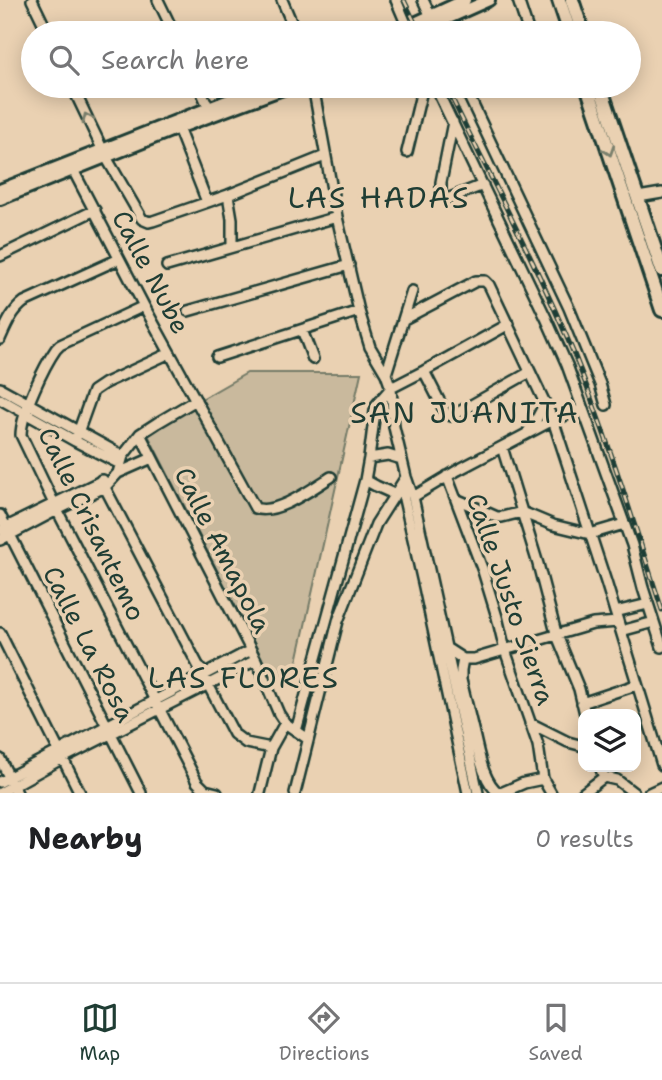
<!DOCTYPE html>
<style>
body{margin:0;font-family:"Shantell Sans",sans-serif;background:#f6f6f6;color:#202124}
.controls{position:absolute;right:21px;bottom:21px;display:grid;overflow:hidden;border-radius:14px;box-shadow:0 4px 18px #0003}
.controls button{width:63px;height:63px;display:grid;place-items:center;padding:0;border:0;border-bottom:2px solid #e0e0e0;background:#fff;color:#202124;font:35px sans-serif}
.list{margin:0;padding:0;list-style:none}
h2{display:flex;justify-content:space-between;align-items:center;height:91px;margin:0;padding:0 28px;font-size:30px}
h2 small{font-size:23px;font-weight:400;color:#757577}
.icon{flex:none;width:38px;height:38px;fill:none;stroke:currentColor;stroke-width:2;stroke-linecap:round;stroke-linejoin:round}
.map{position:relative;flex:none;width:662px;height:793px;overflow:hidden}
.search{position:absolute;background:#fff;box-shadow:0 4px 18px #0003;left:21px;right:21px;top:21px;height:77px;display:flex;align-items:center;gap:18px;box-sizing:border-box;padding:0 24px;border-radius:38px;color:#757577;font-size:26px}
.sheet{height:189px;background:#fff}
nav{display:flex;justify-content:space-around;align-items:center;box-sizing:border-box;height:98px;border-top:2px solid #e0e0e0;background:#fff;font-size:19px;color:#757577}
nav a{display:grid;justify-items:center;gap:4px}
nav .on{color:#1f3d34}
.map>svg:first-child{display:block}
</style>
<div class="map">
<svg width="662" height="793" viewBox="0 0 662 793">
<rect width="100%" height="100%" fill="#ead1b2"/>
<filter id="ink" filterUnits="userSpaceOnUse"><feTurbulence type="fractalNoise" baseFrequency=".0143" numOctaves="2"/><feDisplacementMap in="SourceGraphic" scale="14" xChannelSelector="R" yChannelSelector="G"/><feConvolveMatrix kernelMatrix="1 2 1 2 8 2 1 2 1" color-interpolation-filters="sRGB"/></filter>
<g filter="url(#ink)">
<path fill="#c9b99d" stroke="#747b68" stroke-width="2" d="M247,373H361L292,684L272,678L146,431Z"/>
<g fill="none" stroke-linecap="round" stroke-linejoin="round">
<g stroke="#1f3d34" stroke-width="14">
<path id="minor" d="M32,0L48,33
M158,0L174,33
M282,0L296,33
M396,0L410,33
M423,0L439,33
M518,0L529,33
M72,86L106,157L142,219L149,222L153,221L228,195L325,156
M199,86L211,113
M313,86L337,217L359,311L370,347L386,374L391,388L394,427L406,477L413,497L478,793
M435,86L546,318L567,365L632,545L643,588L662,647
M464,86L569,308L600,384L606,405
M453,122L441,182V194L447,199L483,185
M178,128L207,202
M407,152L423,86
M71,166L144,306L255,508C276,516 313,488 331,477
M228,195L232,219V247
M638,197L662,193
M0,256L95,210
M167,266L337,217
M144,306L60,345L56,349C44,366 21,414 21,435L57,510L197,782L205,790L217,793
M188,311L349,265
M404,319L476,281H485L489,285L553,420L606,582L662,765
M302,330L313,359
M0,339C6,326 11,312 24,302L119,259
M217,357L359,311
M424,371L446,414L452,416L530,372
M386,374L412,291
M0,388L123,456
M0,399L75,441L120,464
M527,433L536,420L545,403
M140,434L256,660L279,714L285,723L308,739
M75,441L93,391L105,383L170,353
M502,447L538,564L556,633L579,689L585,714
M369,458L388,455L401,459
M118,473L152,458
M447,476L483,571L497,617L505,650L538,745L543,779L524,783L501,793
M101,480L234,734L246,743L271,748
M365,480L376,486L394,494
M401,486L424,587L468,793
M413,497L458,470L553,420L583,409
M456,499L497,517H502L522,512L553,525L590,534L624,524
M0,515L141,793
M0,530L103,480
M0,540L57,510L105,487L118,473L123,456L140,434L157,423L196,400
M615,612L648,604
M621,631L654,622
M0,633L80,793
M446,648L463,659H474L593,624L618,622
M463,659L461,670V680L475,738
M582,703L636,685
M530,723L568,742L583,746
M296,731L365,480L369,458L375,411L377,404L391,388L424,371L509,324
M472,739L475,738C479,755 484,783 499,793
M0,759L17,793
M604,777L617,780L634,793
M543,779L551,793
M0,782L251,650
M0,793L63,758L256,660
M260,793L271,748L285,723
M295,793L338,621L376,524L406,477
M583,793L604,777L600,767
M649,793L662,787"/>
</g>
<g stroke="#1f3d34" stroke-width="16">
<path id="major" d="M393,33L465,0
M415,33L489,0
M0,190L265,86
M0,199L178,128L291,86"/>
</g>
<g stroke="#1f3d34" stroke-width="18">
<path id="highway" d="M559,0L570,33
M572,0L583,33
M587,86L662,310
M600,86L662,270"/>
</g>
<use href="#minor" stroke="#ead1b2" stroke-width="9"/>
<use href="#major" stroke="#ead1b2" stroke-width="10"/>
<use href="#highway" stroke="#ead1b2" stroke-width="12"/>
<g stroke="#1f3d34" stroke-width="5">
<path id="rail" d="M404,0L420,33
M446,86C489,175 536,263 574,354C608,438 634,524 662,610"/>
</g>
<use href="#rail" stroke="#ead1b2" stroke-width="2.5" stroke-dasharray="8" stroke-linecap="butt"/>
</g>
<defs><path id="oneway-chevron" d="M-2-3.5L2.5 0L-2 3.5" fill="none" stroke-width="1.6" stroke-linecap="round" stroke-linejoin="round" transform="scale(1.75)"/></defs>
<g stroke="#7a806d">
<use href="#oneway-chevron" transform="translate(87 118) rotate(-115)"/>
<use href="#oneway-chevron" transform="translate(609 151) rotate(72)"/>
</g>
</g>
<g text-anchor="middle" stroke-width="7" stroke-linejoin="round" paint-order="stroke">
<g font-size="26" fill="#1f3d34" stroke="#ead1b2">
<text transform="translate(151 272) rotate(62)" y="9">Calle Nube</text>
<text transform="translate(92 524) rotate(64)" y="9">Calle Crisantemo</text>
<text transform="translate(223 550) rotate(63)" y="9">Calle Amapola</text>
<text transform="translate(511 599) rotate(71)" y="9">Calle Justo Sierra</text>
<text transform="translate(89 644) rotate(63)" y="9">Calle La Rosa</text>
</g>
<g font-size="30" letter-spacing="2" fill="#1f3d34" stroke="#ead1b2">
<text x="379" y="208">LAS HADAS</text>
<text x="465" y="423">SAN JUANITA</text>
<text x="244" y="688">LAS FLORES</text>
</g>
</g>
</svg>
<div class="controls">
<button><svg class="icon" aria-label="layers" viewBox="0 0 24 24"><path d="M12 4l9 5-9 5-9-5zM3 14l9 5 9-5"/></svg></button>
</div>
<div class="search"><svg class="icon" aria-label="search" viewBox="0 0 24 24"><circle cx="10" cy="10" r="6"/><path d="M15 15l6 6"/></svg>Search here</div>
</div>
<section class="sheet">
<h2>Nearby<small>0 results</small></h2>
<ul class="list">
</ul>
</section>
<nav>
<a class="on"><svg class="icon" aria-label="map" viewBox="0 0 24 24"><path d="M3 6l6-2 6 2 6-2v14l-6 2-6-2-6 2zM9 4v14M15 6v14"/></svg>Map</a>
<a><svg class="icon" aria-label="directions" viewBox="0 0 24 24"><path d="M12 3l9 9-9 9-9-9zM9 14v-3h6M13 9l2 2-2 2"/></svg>Directions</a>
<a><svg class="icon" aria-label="saved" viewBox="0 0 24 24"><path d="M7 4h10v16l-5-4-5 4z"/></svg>Saved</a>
</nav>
